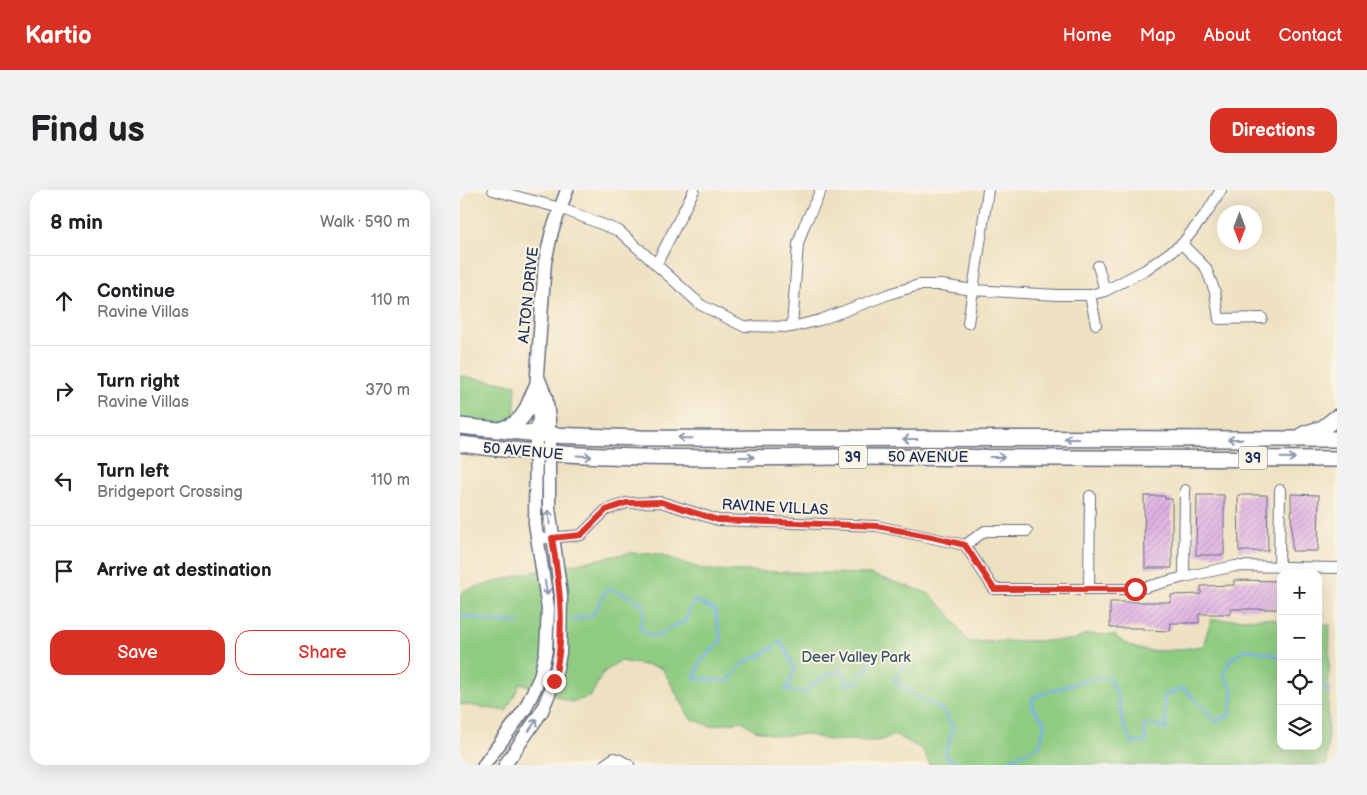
<!DOCTYPE html>
<meta charset="utf-8">
<style>
body{margin:0;font-family:"Balsamiq Sans",sans-serif;background:#f2f2f2;color:#202124}
.controls{position:absolute;right:15px;bottom:15px;display:grid;overflow:hidden;border-radius:10px;box-shadow:0 5px 20px #0002}
.controls button{width:45px;height:45px;display:grid;place-items:center;padding:0;border:0;border-bottom:1px solid #e0e0e0;background:#fff;color:#202124;font:25px sans-serif}
.compass{position:absolute;left:757px;top:15px;width:45px;height:45px;border-radius:50%;background:#fff;box-shadow:0 5px 20px #0002;rotate:180deg}
.stop{position:absolute;width:15px;height:15px;margin:-11px;border:4px solid #d93025;border-radius:50%;background:#fff}
.stop.end{background:#d93025;border-color:#fff;box-shadow:0 1px 5px #0008}
.list{margin:0;padding:0;list-style:none}
h2{display:flex;justify-content:space-between;align-items:center;height:65px;margin:0;padding:0 20px;font-size:21px}
h2 small{font-size:16px;font-weight:400;color:#757577}
.list li{display:grid;grid-template-columns:32px 1fr auto;gap:15px;align-items:center;box-sizing:border-box;height:90px;padding:0 20px;border-top:1px solid #e0e0e0}
.list b{display:block;font-size:19px;white-space:nowrap}
.list p{margin:0;font-size:16px;white-space:nowrap;color:#757577}
.list em{font-size:16px;font-style:normal;color:#757577}
.actions{display:flex;gap:10px;padding:15px 20px}
.actions a{flex:1;padding:11px 0;border:1px solid #d93025;border-radius:15px;text-align:center;font-size:18px;color:#d93025}
.actions .main{background:#d93025;color:#fff}
.icon{flex:none;width:28px;height:28px;fill:none;stroke:currentColor;stroke-width:2;stroke-linecap:round;stroke-linejoin:round}
.map{position:relative;flex:none;width:877px;height:575px;overflow:hidden;border-radius:15px}
header{display:flex;align-items:center;gap:30px;box-sizing:border-box;height:70px;padding:0 25px;background:#d93025;color:#fff}
header strong{font-size:24px}
nav{display:flex;gap:28px;margin-inline-start:auto;font-size:18px}
.intro{display:flex;align-items:center;justify-content:space-between;box-sizing:border-box;height:120px;padding:0 30px}
h1{margin:0;font-size:35px}
.button{padding:12px 22px;border-radius:15px;background:#d93025;color:#fff;font-size:18px;font-weight:700}
main{display:flex;gap:30px;padding:0 30px}
aside{flex:1;background:#fff;border-radius:15px;box-shadow:0 5px 20px #0002}
.map>svg:first-child{display:block}
</style>
<header>
<strong>Kartio</strong>
<nav><a>Home</a><a>Map</a><a>About</a><a>Contact</a></nav>
</header>
<div class="intro"><h1>Find us</h1><a class="button">Directions</a></div>
<main>
<aside>
<h2>8 min<small>Walk · 590 m</small></h2>
<ul class="list">
<li><svg class="icon" aria-label="ahead" viewBox="0 0 24 24"><path d="M12 20V5M6 11l6-6 6 6"/></svg><div><b>Continue</b><p>Ravine Villas</p></div><em>110 m</em></li>
<li><svg class="icon" aria-label="right" viewBox="0 0 24 24"><path d="M7 20v-9h11M14 6l5 5-5 5"/></svg><div><b>Turn right</b><p>Ravine Villas</p></div><em>370 m</em></li>
<li><svg class="icon" aria-label="left" viewBox="0 0 24 24"><path d="M17 20v-9H6M10 6l-5 5 5 5"/></svg><div><b>Turn left</b><p>Bridgeport Crossing</p></div><em>110 m</em></li>
<li><svg class="icon" aria-label="arrive" viewBox="0 0 24 24"><path d="M6 21V4h12l-3 4 3 4H6"/></svg><div><b>Arrive at destination</b></div></li>
</ul>
<div class="actions"><a class="main">Save</a><a>Share</a></div>
</aside>
<div class="map">
<svg width="877" height="575" viewBox="0 0 877 575">
<defs>
<pattern id="building-hatch" width="6" height="6" patternUnits="userSpaceOnUse" patternTransform="scale(1.25)"><rect width="6" height="6" fill="#dfafe4"/><path d="M-1 1l2-2M0 6l6-6M5 7l2-2" fill="none" stroke="#b48fbc"/></pattern>
</defs>
<rect width="100%" height="100%" fill="#fcf5e5"/>
<filter id="ink" filterUnits="userSpaceOnUse"><feTurbulence type="fractalNoise" baseFrequency=".02" numOctaves="2"/><feDisplacementMap in="SourceGraphic" scale="10" xChannelSelector="R" yChannelSelector="G"/><feConvolveMatrix kernelMatrix="1 2 1 2 8 2 1 2 1" color-interpolation-filters="sRGB"/></filter>
<filter id="wash" filterUnits="userSpaceOnUse"><feTurbulence type="fractalNoise" baseFrequency=".0096" numOctaves="4" result="noise"/><feDisplacementMap in="SourceGraphic" scale="20" xChannelSelector="R" yChannelSelector="G"/><feGaussianBlur stdDeviation="1.12" result="paint"/><feColorMatrix in="noise" values="0 0 0 0 0 0 0 0 0 0 0 0 0 0 0 0 0 1.4 0 .05"/><feComposite in="paint" operator="in"/></filter>
<g filter="url(#wash)">
<rect width="100%" height="100%" fill="#eee1c1"/>
<path fill="#8fcc82" stroke="#557e70" d="M0,186L56,195L54,230L33,235L0,229Z
M169,363L199,364L244,380L410,384L468,403L487,421L508,452L615,450L626,444L654,445C681,469 710,460 743,456L751,430L806,428L821,431V556H858V435H870L867,575H470L463,560L436,545L417,551L368,550L346,544L318,546L295,540L282,531L250,536L230,528L202,478L160,471L143,483L130,507L111,512L61,493L46,521L0,514V404L6,400L64,384Z"/>
<g fill="none" stroke-linecap="round" stroke-linejoin="round">
<path stroke="#7eb1eb" stroke-width="2.5" d="M0,425L37,432L59,433
M112,430L133,425L148,398L170,406L184,415V423L180,437L189,446L201,445L211,437L225,432L234,410L255,420L261,451L241,471L234,488L268,491L282,474L303,464L321,451L335,479L326,500L342,503L364,486L382,480L388,495L400,491L406,479L419,464L434,465L444,474L434,491L456,506L482,520L493,537L485,566L502,575
M858,488L869,503
M544,575L547,571L580,555L585,533L572,516L573,507L625,490L649,487L658,506L663,533L672,553L687,552L683,536L693,534L706,540L704,506L723,498L744,518L755,531L770,525L773,501L764,485L769,471L785,459L807,463L821,467"/>
</g>
<g id="blocks">
<path fill="url(#building-hatch)" d="M831,304L859,305L858,361H832Z
M737,305H764V365H736Z
M778,305H807L808,361H779Z
M684,306H705V309H712V378H685Z
M774,390L821,391V419H771V424H739V433H711L710,441L683,440V438H650V412H711V405L741,404V396L774,395Z"/>
</g>
</g>
<g filter="url(#ink)">
<use href="#blocks" fill-opacity="0" stroke="#656d81" stroke-width="1"/>
<g fill="none" stroke-linecap="round" stroke-linejoin="round">
<g stroke="#656d81" stroke-width="12">
<path id="minor" d="M33,0L100,18L159,41L241,115L283,136L332,137L360,130L432,103L459,95H481L513,100L598,105H630L645,101L685,80L722,54L748,21L761,0
M722,54L746,78L755,102L759,129L802,128
M196,75L234,0
M638,76L645,101
M630,105L636,134
M508,133L528,0
M332,137L338,54L344,36L361,0
M77,349L121,345L146,320L166,313L201,312L258,330L417,336L505,355L534,399H679L724,387L775,376L877,378
M505,355L525,341H567
M819,376L820,300
M724,387L725,300
M629,399L630,306
M144,575L154,568L160,570L169,575"/>
</g>
<g stroke="#656d81" stroke-width="15">
<path id="tertiary" d="M24,575L65,519L80,487L86,460L88,418L75,333L76,244L79,229L76,198L85,72L92,41L107,0
M45,575L82,521L94,491L100,463L101,405L89,317V229L86,207L78,187"/>
</g>
<g stroke="#656d81" stroke-width="18">
<path id="primary" d="M0,236L88,245L182,248L877,249
M42,239C65,233 67,218 76,198
M844,244L863,238L877,227
M0,254C125,271 253,268 379,267C545,267 711,267 877,269"/>
</g>
<use href="#minor" stroke="#fff" stroke-width="10"/>
<use href="#tertiary" stroke="#fff" stroke-width="12"/>
<use href="#primary" stroke="#fff" stroke-width="15"/>
</g>
<defs><path id="oneway-shaft" d="M-6 0H5M1.5-3L5.5 0L1.5 3" fill="none" stroke-width="1.6" stroke-linecap="round" stroke-linejoin="round" transform="scale(1.25)"/></defs>
<g stroke="#8d97ae">
<use href="#oneway-shaft" transform="translate(225 248) rotate(-179)"/>
<use href="#oneway-shaft" transform="translate(450 249) rotate(180)"/>
<use href="#oneway-shaft" transform="translate(612 249) rotate(180)"/>
<use href="#oneway-shaft" transform="translate(775 249) rotate(180)"/>
<use href="#oneway-shaft" transform="translate(124 266) rotate(3)"/>
<use href="#oneway-shaft" transform="translate(287 267)"/>
<use href="#oneway-shaft" transform="translate(537 267)"/>
<use href="#oneway-shaft" transform="translate(828 268) rotate(1)"/>
<use href="#oneway-shaft" transform="translate(89 327) rotate(-95)"/>
<use href="#oneway-shaft" transform="translate(86 398) rotate(81)"/>
<use href="#oneway-shaft" transform="translate(73 535) rotate(-56)"/>
</g>
</g>
<g fill="none" stroke-linecap="round" stroke-linejoin="round" filter="url(#ink)">
<path stroke="#d93025" stroke-width="6" d="M94,491C106,443 100,396 92,348L121,345L146,320L166,313L201,312L258,330L417,336L472,347L505,355L534,399H675"/>
</g>
<g text-anchor="middle" stroke-width="4" stroke-linejoin="round" paint-order="stroke">
<g fill="#fcf5e5" stroke="#5e6a86" stroke-width="1">
<rect x="379" y="255.5" width="28" height="23" rx="4"/>
<rect x="779" y="256.5" width="28" height="23" rx="4"/>
</g>
<g font-size="14" font-weight="bold" fill="#1b2f5e">
<text x="393" y="272">39</text>
<text x="793" y="273">39</text>
</g>
<g font-size="15" fill="#1b2f5e" stroke="#fcf5e5">
<text transform="translate(68 105) rotate(-84)" y="5">ALTON DRIVE</text>
<text transform="translate(63 261) rotate(5)" y="5">50 AVENUE</text>
<text x="468" y="272">50 AVENUE</text>
<text transform="translate(315 317) rotate(3)" y="5">RAVINE VILLAS</text>
</g>
<g font-size="15" fill="#385667" stroke="#fcf5e5">
<text x="396" y="472">Deer Valley Park</text>
</g>
</g>
</svg>
<div class="controls">
<button>+</button>
<button>−</button>
<button><svg class="icon" aria-label="locate" viewBox="0 0 24 24"><circle cx="12" cy="12" r="6"/><path d="M12 2v4M12 18v4M2 12h4M18 12h4"/></svg></button>
<button><svg class="icon" aria-label="layers" viewBox="0 0 24 24"><path d="M12 4l9 5-9 5-9-5zM3 14l9 5 9-5"/></svg></button>
</div>
<svg class="compass" viewBox="-18 -18 36 36"><path d="M0-13l5 13h-10z" fill="#e53935"/><path d="M0 13l5-13h-10z" fill="#757577"/></svg>
<div class="stop" style="left:675px;top:399px"></div>
<div class="stop end" style="left:94px;top:491px"></div>
</div>
</main>
